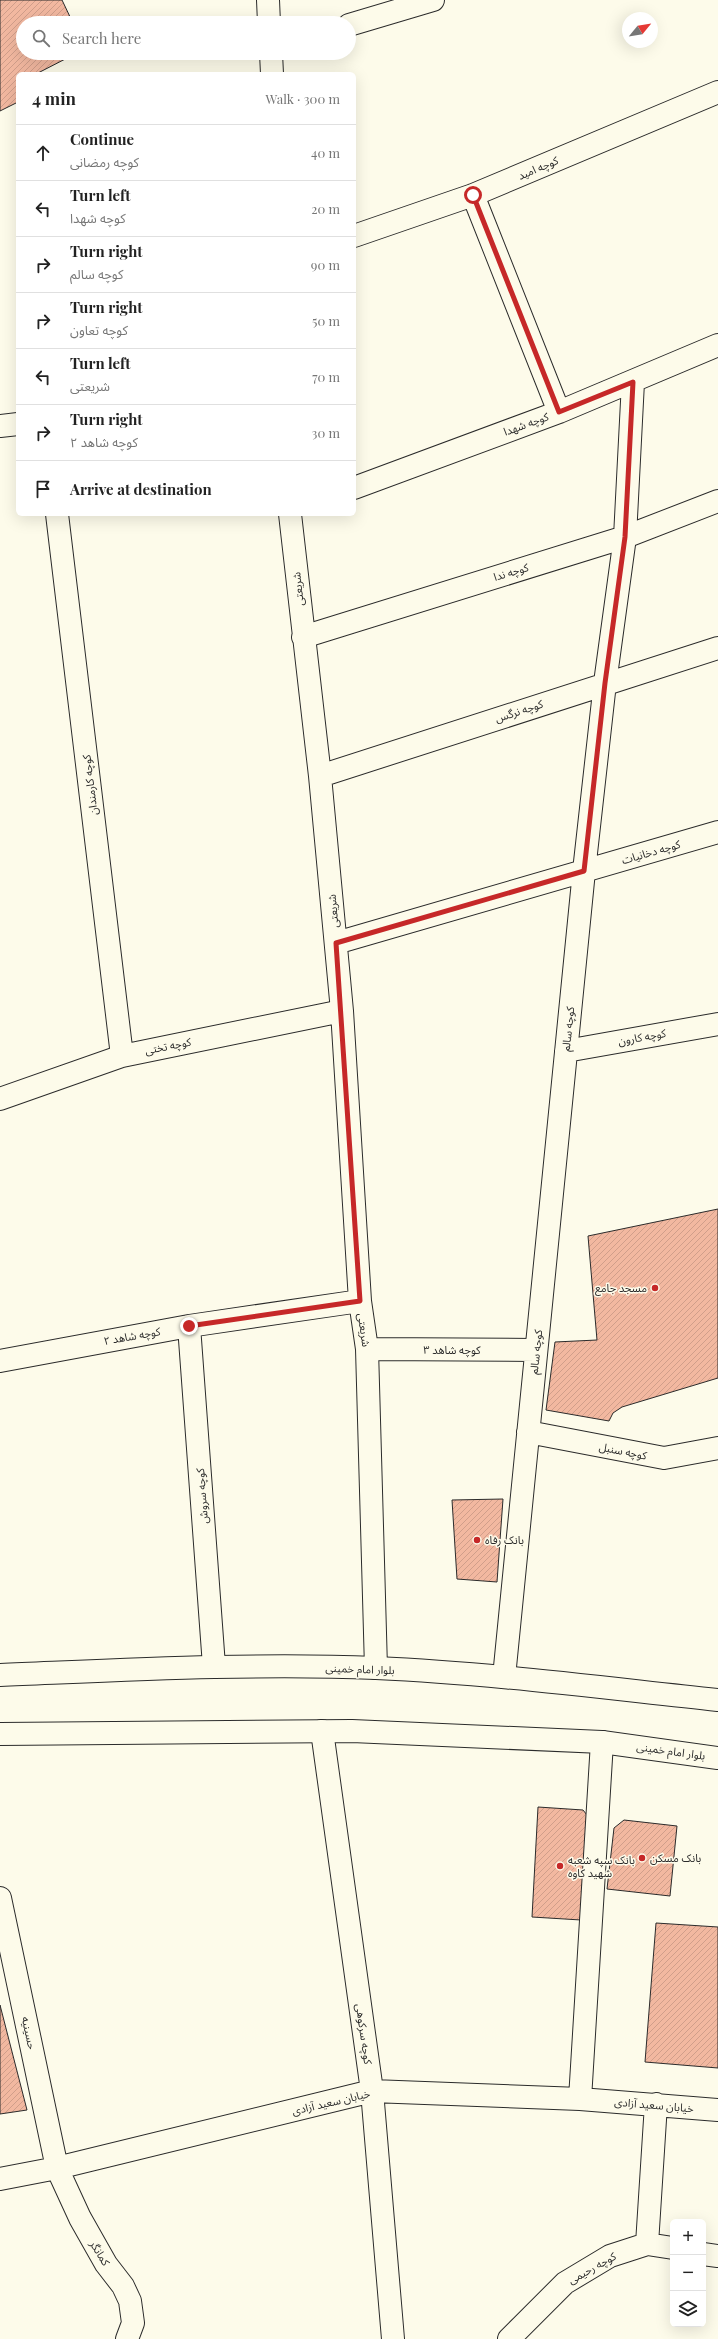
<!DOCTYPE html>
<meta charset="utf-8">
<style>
body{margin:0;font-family:"Playfair Display","Noto Sans Arabic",serif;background:#f2f2f2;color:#222}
.controls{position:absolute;right:12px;bottom:12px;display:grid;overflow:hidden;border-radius:6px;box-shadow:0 4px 16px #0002}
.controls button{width:36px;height:36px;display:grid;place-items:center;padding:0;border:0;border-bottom:1px solid #e0e0e0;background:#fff;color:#222;font:20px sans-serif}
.compass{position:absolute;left:622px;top:12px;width:36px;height:36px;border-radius:50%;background:#fff;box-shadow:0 4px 16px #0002;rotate:60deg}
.stop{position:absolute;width:12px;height:12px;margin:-9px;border:3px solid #c62828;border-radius:50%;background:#fff}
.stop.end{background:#c62828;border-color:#fff;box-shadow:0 1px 4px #0008}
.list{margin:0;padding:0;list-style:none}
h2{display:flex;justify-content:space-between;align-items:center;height:52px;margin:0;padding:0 16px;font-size:17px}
h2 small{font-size:13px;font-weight:400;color:#767676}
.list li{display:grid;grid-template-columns:26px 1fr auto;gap:12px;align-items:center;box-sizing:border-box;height:56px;padding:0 16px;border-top:1px solid #e0e0e0}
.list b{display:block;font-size:15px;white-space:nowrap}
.list p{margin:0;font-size:13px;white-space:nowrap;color:#767676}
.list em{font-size:13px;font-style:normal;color:#767676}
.icon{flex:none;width:22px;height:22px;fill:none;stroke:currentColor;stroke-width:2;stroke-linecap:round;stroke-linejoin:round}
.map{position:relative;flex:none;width:718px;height:2339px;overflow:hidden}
.search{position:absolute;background:#fff;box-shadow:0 4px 16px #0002;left:16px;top:16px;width:340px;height:44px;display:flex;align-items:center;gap:10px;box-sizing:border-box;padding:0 14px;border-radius:22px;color:#767676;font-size:15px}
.panel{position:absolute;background:#fff;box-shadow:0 4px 16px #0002;left:16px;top:72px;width:340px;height:444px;border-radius:6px}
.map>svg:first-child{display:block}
</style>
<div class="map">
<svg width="718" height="2339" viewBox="0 0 718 2339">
<defs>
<pattern id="building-hatch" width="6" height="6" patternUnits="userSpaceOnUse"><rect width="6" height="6" fill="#f2b8a0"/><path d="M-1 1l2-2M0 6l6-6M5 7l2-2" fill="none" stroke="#d09e8a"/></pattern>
</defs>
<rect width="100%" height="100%" fill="#fdfbea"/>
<path fill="url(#building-hatch)" stroke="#2b2b2b" d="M0,0H62L72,21L67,23H23V53L75,54L36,74H18V102L0,111Z
M718,1209V1378L622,1407L613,1413L609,1421L546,1410L555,1342L597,1340L588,1236Z
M503,1499L497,1582L457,1579L452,1500Z
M538,1807L583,1810L587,1815L581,1920L532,1917Z
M624,1820L677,1826L670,1896L607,1889L614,1828Z
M656,1923L718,1927V2068L645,2062Z
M0,2005L27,2110L0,2114Z"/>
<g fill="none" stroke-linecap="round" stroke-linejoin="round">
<g stroke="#2b2b2b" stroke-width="24">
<path id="minor" d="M268,0L269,23
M349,25L433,0
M271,53L272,74
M473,195L559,412
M354,236L473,195L718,92
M0,426L18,424
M354,488L559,412L718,345
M57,514L122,1056
M290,514L320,776L342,1011L360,1301L367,1349L376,1668
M303,637L625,537L718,501
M320,776L718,648
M336,943L718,832
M566,1051L718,1024
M0,1099L122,1056L342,1011
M189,1326L214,1666
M367,1349L536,1350
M0,1361L189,1326L360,1301
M528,1432L664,1458L718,1448
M504,1677L584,871L605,683L625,537L633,382
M322,1731L372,2091L393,2339
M0,1898L57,2168L80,2218L106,2264L123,2286L130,2301L133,2323L127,2339
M580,2099L602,1742
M0,2179L57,2168L372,2091L580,2099L718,2110
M647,2244L656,2104
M703,2254L718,2256
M509,2339L565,2283L610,2256L647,2244L673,2248"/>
</g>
<g stroke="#2b2b2b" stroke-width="24">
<path id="major" d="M0,1675C125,1670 251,1663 376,1668C490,1673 604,1688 718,1700
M0,1734L352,1731L602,1742L718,1758"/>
</g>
<use href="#minor" stroke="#fdfbea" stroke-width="22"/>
<use href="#major" stroke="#fdfbea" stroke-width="22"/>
</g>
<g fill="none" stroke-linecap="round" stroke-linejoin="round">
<path stroke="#c62828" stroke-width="5" d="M189,1326L360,1301L336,943L584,871L605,683L625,537L633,382L559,412L473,195"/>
</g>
<g fill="#c62828" stroke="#fdfbea" stroke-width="1.5">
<circle cx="655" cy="1288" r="4"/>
<circle cx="477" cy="1540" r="4"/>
<circle cx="642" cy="1858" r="4"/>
<circle cx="560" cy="1866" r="4"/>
</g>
<g text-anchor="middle" stroke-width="3" stroke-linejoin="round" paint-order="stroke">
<g font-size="11" fill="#2b2b2b" stroke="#fdfbea">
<text transform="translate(538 168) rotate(-23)" y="4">کوچه امید</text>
<text transform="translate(526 424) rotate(-20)" y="4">کوچه شهدا</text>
<text transform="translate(511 572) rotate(-17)" y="4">کوچه ندا</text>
<text transform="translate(298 589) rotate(-96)" y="4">شریعتی</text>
<text transform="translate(519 711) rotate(-18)" y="4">کوچه نرگس</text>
<text transform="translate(90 785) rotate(-97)" y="4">کوچه کارمندان</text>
<text transform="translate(651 852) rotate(-16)" y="4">کوچه دخانیات</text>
<text transform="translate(333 911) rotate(-95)" y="4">شریعتی</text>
<text transform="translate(568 1029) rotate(-84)" y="4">کوچه سالم</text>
<text transform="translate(642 1037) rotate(-10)" y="4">کوچه کارون</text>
<text transform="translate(168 1046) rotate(-11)" y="4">کوچه تختی</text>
<text transform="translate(364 1330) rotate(82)" y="4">شریعتی</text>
<text transform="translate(132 1336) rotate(-10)" y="4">کوچه شاهد ۲</text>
<text x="452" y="1354">کوچه شاهد ۳</text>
<text transform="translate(536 1352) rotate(-84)" y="4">کوچه سالم</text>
<text transform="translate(623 1451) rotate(11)" y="4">کوچه سنبل</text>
<text transform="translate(202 1496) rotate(-94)" y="4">کوچه سروش</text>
<text transform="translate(360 1669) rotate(2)" y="4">بلوار امام خمینی</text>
<text transform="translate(671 1751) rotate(8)" y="4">بلوار امام خمینی</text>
<text transform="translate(29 2033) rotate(78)" y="4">حسینیه</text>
<text transform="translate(364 2034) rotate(82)" y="4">کوچه سرکوهی</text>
<text transform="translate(331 2102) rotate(-13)" y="4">خیابان سعید آزادی</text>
<text transform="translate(654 2105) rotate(5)" y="4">خیابان سعید آزادی</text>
<text transform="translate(100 2253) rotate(59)" y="4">کمانگر</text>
<text transform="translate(592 2268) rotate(-29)" y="4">کوچه رحیمی</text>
</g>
<g font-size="11" fill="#2b2b2b" stroke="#fdfbea" text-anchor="start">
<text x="647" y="1292" text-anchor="end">مسجد جامع</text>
<text x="485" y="1544">بانک رفاه</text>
<text x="650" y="1862">بانک مسکن</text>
<text x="568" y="1864">بانک سپه شعبه<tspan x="568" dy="13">شهید کاوه</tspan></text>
</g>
</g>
</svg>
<div class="controls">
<button>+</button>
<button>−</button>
<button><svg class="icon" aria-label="layers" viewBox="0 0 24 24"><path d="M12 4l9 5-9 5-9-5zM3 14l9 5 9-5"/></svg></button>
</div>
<svg class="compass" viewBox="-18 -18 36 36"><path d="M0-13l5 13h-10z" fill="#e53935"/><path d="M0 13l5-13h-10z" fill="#767676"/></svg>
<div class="stop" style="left:473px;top:195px"></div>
<div class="stop end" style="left:189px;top:1326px"></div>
<div class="search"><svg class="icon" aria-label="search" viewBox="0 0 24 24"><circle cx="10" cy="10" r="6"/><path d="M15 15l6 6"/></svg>Search here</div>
<section class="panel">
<h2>4 min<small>Walk · 300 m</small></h2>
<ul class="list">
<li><svg class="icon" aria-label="ahead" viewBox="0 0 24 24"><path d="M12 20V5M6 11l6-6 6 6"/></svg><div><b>Continue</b><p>کوچه رمضانی</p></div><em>40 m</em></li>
<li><svg class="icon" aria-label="left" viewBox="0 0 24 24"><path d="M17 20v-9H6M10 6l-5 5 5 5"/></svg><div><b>Turn left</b><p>کوچه شهدا</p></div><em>20 m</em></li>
<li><svg class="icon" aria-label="right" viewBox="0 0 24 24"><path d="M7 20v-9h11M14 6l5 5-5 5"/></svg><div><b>Turn right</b><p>کوچه سالم</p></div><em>90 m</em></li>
<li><svg class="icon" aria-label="right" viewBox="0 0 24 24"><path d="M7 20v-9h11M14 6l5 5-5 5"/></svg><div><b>Turn right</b><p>کوچه تعاون</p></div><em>50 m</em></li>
<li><svg class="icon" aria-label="left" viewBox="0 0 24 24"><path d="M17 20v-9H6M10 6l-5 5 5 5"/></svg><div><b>Turn left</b><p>شریعتی</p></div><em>70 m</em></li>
<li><svg class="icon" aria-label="right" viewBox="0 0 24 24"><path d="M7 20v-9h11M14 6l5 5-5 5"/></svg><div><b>Turn right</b><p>کوچه شاهد ۲</p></div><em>30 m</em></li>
<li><svg class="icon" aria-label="arrive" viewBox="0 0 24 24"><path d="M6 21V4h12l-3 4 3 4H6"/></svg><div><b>Arrive at destination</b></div></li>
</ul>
</section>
</div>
